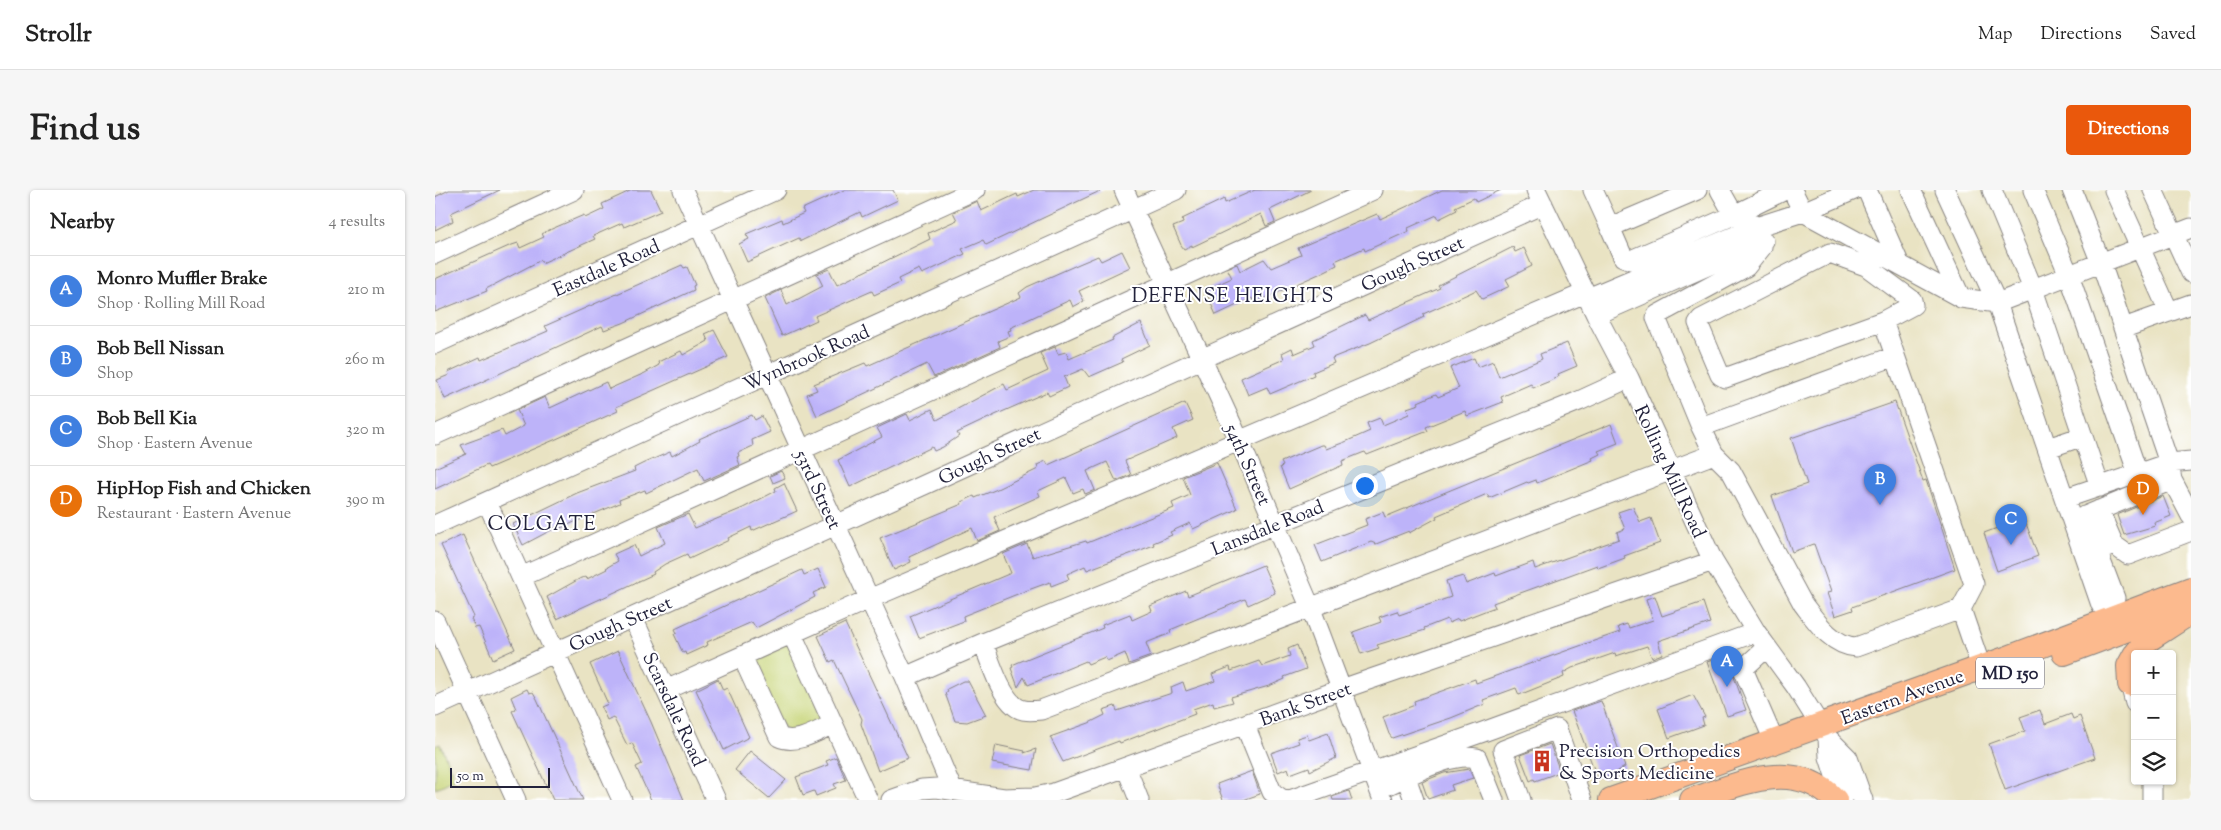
<!DOCTYPE html>
<meta charset="utf-8">
<style>
body{margin:0;font-family:"Sorts Mill Goudy",serif;background:#f6f6f6;color:#222}
.controls{position:absolute;right:15px;bottom:15px;display:grid;overflow:hidden;border-radius:5px;box-shadow:0 1px 4px #0004}
.controls button{width:45px;height:45px;display:grid;place-items:center;padding:0;border:0;border-bottom:1px solid #e0e0e0;background:#fff;color:#222;font:25px sans-serif}
.scale{position:absolute;left:15px;bottom:12px;width:100px;box-sizing:border-box;padding-left:5px;border:2px solid #22223b;border-top:0;font-size:14px;line-height:18px;white-space:nowrap;color:#22223b;-webkit-text-stroke:4px #fff;paint-order:stroke}
.you{position:absolute;left:929px;top:295px;width:18px;height:18px;margin:-12px;border:4px solid #fff;border-radius:50%;background:#1a73e8;box-shadow:0 0 0 8px #1a73e833}
.badge{display:grid;place-items:center;width:32px;height:32px;border-radius:50%;background:#ea580c;color:#fff;font-size:16px;font-weight:700}
.pin{position:absolute;translate:-50% -41px;filter:drop-shadow(0 1px 2px #0008)}
.pin::after{content:'';position:absolute;top:26px;width:18px;height:15px;background:inherit;clip-path:polygon(0 0,100% 0,50% 100%)}
.list{margin:0;padding:0;list-style:none}
h2{display:flex;justify-content:space-between;align-items:center;height:65px;margin:0;padding:0 20px;font-size:21px}
h2 small{font-size:16px;font-weight:400;color:#767676}
.list li{display:grid;grid-template-columns:32px 1fr auto;gap:15px;align-items:center;box-sizing:border-box;height:70px;padding:0 20px;border-top:1px solid #e0e0e0}
.list b{display:block;font-size:19px;white-space:nowrap}
.list p{margin:0;font-size:16px;white-space:nowrap;color:#767676}
.list em{font-size:16px;font-style:normal;color:#767676}
.icon{flex:none;width:28px;height:28px;fill:none;stroke:currentColor;stroke-width:2;stroke-linecap:round;stroke-linejoin:round}
.map{position:relative;flex:none;width:1756px;height:610px;overflow:hidden;border-radius:5px}
header{display:flex;align-items:center;gap:30px;box-sizing:border-box;height:70px;padding:0 25px;background:#fff;border-bottom:1px solid #e0e0e0}
header strong{font-size:24px}
nav{display:flex;gap:28px;margin-inline-start:auto;font-size:18px}
.intro{display:flex;align-items:center;justify-content:space-between;box-sizing:border-box;height:120px;padding:0 30px}
h1{margin:0;font-size:35px}
.button{padding:12px 22px;border-radius:5px;background:#ea580c;color:#fff;font-size:18px;font-weight:700}
main{display:flex;gap:30px;padding:0 30px}
aside{flex:1;background:#fff;border-radius:5px;box-shadow:0 1px 4px #0004}
.map>svg:first-child{display:block}
</style>
<header>
<strong>Strollr</strong>
<nav><a>Map</a><a>Directions</a><a>Saved</a></nav>
</header>
<div class="intro"><h1>Find us</h1><a class="button">Directions</a></div>
<main>
<aside>
<h2>Nearby<small>4 results</small></h2>
<ul class="list">
<li><span class="badge" style="background:#3f7fe0">A</span><div><b>Monro Muffler Brake</b><p>Shop · Rolling Mill Road</p></div><em>210 m</em></li>
<li><span class="badge" style="background:#3f7fe0">B</span><div><b>Bob Bell Nissan</b><p>Shop</p></div><em>260 m</em></li>
<li><span class="badge" style="background:#3f7fe0">C</span><div><b>Bob Bell Kia</b><p>Shop · Eastern Avenue</p></div><em>320 m</em></li>
<li><span class="badge" style="background:#e8710a">D</span><div><b>HipHop Fish and Chicken</b><p>Restaurant · Eastern Avenue</p></div><em>390 m</em></li>
</ul>
</aside>
<div class="map">
<svg width="1756" height="610" viewBox="0 0 1756 610">
<rect width="100%" height="100%" fill="#fff"/>
<filter id="ink" filterUnits="userSpaceOnUse"><feTurbulence type="fractalNoise" baseFrequency=".02" numOctaves="2"/><feDisplacementMap in="SourceGraphic" scale="10" xChannelSelector="R" yChannelSelector="G"/><feConvolveMatrix kernelMatrix="1 2 1 2 8 2 1 2 1" color-interpolation-filters="sRGB"/></filter>
<filter id="wash" filterUnits="userSpaceOnUse"><feTurbulence type="fractalNoise" baseFrequency=".0096" numOctaves="4" result="noise"/><feDisplacementMap in="SourceGraphic" scale="20" xChannelSelector="R" yChannelSelector="G"/><feGaussianBlur stdDeviation="1.12" result="paint"/><feColorMatrix in="noise" values="0 0 0 0 0 0 0 0 0 0 0 0 0 0 0 0 0 1.4 0 .05"/><feComposite in="paint" operator="in"/></filter>
<g filter="url(#wash)">
<rect width="100%" height="100%" fill="#e9e3c3"/>
<path fill="#c6d476" stroke="#747b58" d="M355,449L394,529L352,545L313,468Z
M5,554L20,589L0,599V556Z"/>
<g id="blocks">
<path fill="#bdb3f9" d="M14,0H65L16,23L18,31L0,40V7Z
M197,0H216L226,21L189,37L187,33L158,46L160,49L107,73L106,70L51,99L52,101L0,122V89L74,56L83,53L85,58L109,47L107,44L112,41L149,25L150,28L169,19L167,14Z
M409,0H458L463,10L427,27L425,22L366,51L364,48L312,72L304,54L314,49L311,44L347,29L348,33L369,23L367,19Z
M599,0H667L551,55L548,50L527,59L530,64L487,84L484,79L463,89L465,93L439,105L437,101L380,126L382,130L347,146L330,108L346,100L352,115L388,96L382,84L394,79L402,95L495,49L493,43L522,30L518,22L542,11L546,21L582,4L583,7Z
M820,0H876L835,20L840,32L831,36L826,24L757,57V55L749,59L746,55L738,37L748,33L747,29L789,9L790,13Z
M1007,0H1066L1041,12L1039,8L1020,17L1022,20L1004,29L1002,25L973,38L974,41L930,61L929,58L900,71L902,75L884,84L819,113L817,108L781,125L770,100L797,88L792,78L802,74L805,81L829,69L836,78L866,65L863,58L942,24L945,29Z
M1078,57L1080,62L1089,58L1097,76L1071,89L1075,96L1047,109L1041,100L1035,103L988,124L989,127L935,153L897,168L899,173L878,182L879,185L835,204L832,197L813,205L806,188L849,169L847,163L857,158L859,164L880,155L878,150L930,125L933,130L1005,98L1003,95Z
M687,61L695,77L644,101L649,111L638,117L635,110L575,138L576,140L573,141L575,146L563,151L565,157L499,187L492,174L382,226L372,204L382,200L379,194L430,173L432,176L586,107L584,103L592,97L644,74L663,66L666,71Z
M247,75L249,78L252,77L260,95L258,96L259,100L188,133L169,140L167,136L10,209L2,190L14,185L13,182L45,167L46,170L113,141L110,136Z
M706,133L715,155L686,169L688,172L654,187L648,179L629,187L633,197L614,206L612,202L560,225L522,243L524,246L508,257L499,261L497,257L415,297L403,270L447,247L442,238L472,224L475,230L497,219L502,230L569,194L572,200L613,181L605,163L620,157L623,164L631,162L634,169L678,150L677,148Z
M279,140L293,167L181,217L183,221L119,250L54,278L52,275L0,299V278L31,264L26,255L67,240L70,246L89,236L82,220L110,207L115,218L171,192L174,199L210,183L224,175L223,172L246,161L248,165L273,151L270,144Z
M1132,153L1142,176L1123,184L1124,186L1115,191L1098,198L1096,194L1066,207L1068,212L1032,226L1030,221L991,237L993,241L932,265L930,262L927,263L907,271L908,275L854,299L845,277L848,276L846,272L886,255H889L891,259L910,252L935,241L932,233L945,228L948,235L974,224L972,218L984,214L983,212L1001,204L1003,207L1024,198L1015,178L1039,168L1043,177L1058,171L1064,187L1107,169L1105,164Z
M1460,212L1488,291L1491,290L1520,379L1417,417L1418,420L1400,426L1392,403L1396,402L1379,354L1357,362L1337,306L1372,294L1356,248Z
M750,213L758,230L738,239L742,248L690,271L696,285L681,291L672,272L652,281L660,300L650,304L648,299L638,303L631,288L603,301L605,306L559,327L565,341L542,351L537,338L474,367L476,372L459,380L445,348L527,314L526,312L539,306L540,308L560,300L603,279L602,275L611,271L613,275Z
M317,225L320,230L327,226L335,242L317,250L318,256L303,263L304,266L302,267L305,275L269,291L263,278L211,303L210,300L184,310L185,313L123,339L122,337L88,355L78,334L142,303L200,281L199,278L209,273L235,262L237,266L265,251L264,249Z
M1176,234L1183,253L1163,261L1165,264L1157,268L1158,270L1102,293L1101,290L1093,293L1092,292L1054,308L1052,304L1001,326L1002,328L974,343V341L941,354L936,352L887,372L880,355L932,335L930,329L948,322L950,327Z
M782,273L802,319L758,339L755,333L735,342L737,345L718,353L719,355L652,380L650,376L632,384L634,389L616,396L615,392L585,403L528,426L529,431L484,448L475,426L576,383L568,364L592,354L598,367L651,351L652,353L739,318L737,313L755,305L748,287Z
M346,281L350,288L338,293L335,286Z
M349,293L362,321L317,341L316,337L293,348L294,350L254,369L252,364L230,374L218,382L219,384L122,429L112,407L146,388L151,387L152,389L172,379L171,378L183,371L179,364L199,355L204,366L230,353L223,337L253,324L260,338L308,318L341,301L340,298Z
M1728,306L1736,326L1719,333L1720,336L1689,345L1682,325Z
M1198,317L1205,332L1216,328L1225,353L1189,366L1190,368L1163,378L1162,375L1058,413L1060,417L1024,431L1023,429L1014,433L1012,429L989,438L990,440L942,455L944,458L926,464L918,442L946,432L944,427L962,421L964,425L1016,407L1011,391L1028,386L1031,394L1060,383L1061,386L1098,372L1100,379L1184,349L1182,342L1190,339L1183,322Z
M1589,328L1603,366L1562,381L1549,343Z
M28,345L80,459L58,469L44,437L40,438L36,429L39,427L6,355Z
M828,375L840,403L813,415L810,409L735,440L736,443L711,453L716,466L694,474L690,463L672,471L670,467L653,474L651,471L593,495L589,487L583,497L576,478L578,477L577,475L584,472L668,438L667,435L695,424L697,430L717,421L715,416L751,401L753,406Z
M383,379L391,397L378,403L380,407L321,438L317,432L272,452L273,455L251,465L250,462L248,463L239,444L242,443L240,439L367,380L369,385Z
M1220,406L1227,426L1268,412L1275,433L1223,451L1227,464L1217,468L1212,456L1181,466L1180,463L1137,478L1128,483L1129,487L1084,505L1081,498L1048,510L1050,514L1016,528L957,548L954,544L948,527L980,515L979,511L1040,489L1041,493L1153,453L1185,442L1183,437L1192,434L1194,438L1218,430L1211,409Z
M410,433L473,568L443,581L426,534L427,529L399,470L395,472L383,446Z
M862,455L871,479L849,487L850,489L834,496L796,507L798,512L779,517L778,512L758,519L760,524L685,553L684,551L628,572L615,547L654,533L670,525L668,520L680,516L682,521L737,503L736,497L748,492L751,501L780,491L777,484L795,477L796,481L824,471L827,476L855,466L853,459Z
M183,461L216,532L249,610H216L201,577L207,574L197,553L192,555L178,527L172,530L166,517L173,514L155,474Z
M1291,465L1311,520L1292,526L1272,472Z
M283,489L288,500L292,498L314,547L289,560L261,500Z
M528,491H533L551,525L532,532L520,531L510,503L513,501L512,499Z
M92,499L94,503L98,502L102,509L148,610H118L77,521L81,519L76,507Z
M1258,505L1270,527L1267,528L1269,535L1234,548L1223,519Z
M1166,511L1190,577L1168,589L1167,586L1162,587L1137,521Z
M1605,520L1610,534L1636,524L1638,529L1645,526L1660,568L1570,600L1554,554L1590,541L1585,527Z
M893,543L901,568L875,581L874,577L855,584L853,578L843,582L836,563L864,553L862,548L872,545L874,550Z
M1115,554L1125,582L1100,591L1099,589L1095,591L1085,565Z
M561,555L590,561L589,563L601,559L597,580L557,573Z
M315,561L351,590L334,608L300,580Z
M401,567L411,590L399,594L401,598L381,606L379,601L368,605L361,587L393,575L391,571Z
M1034,579L1038,588L1016,595L1018,600L993,609L987,592L1009,583Z
M817,581L825,604L808,610H788L782,594Z
M914,601L917,610H898L897,607Z"/>
</g>
</g>
<g filter="url(#ink)">
<use href="#blocks" fill-opacity="0" stroke="#86827f" stroke-width="1"/>
<g fill="none" stroke-linecap="round" stroke-linejoin="round">
<g stroke="#86827f" stroke-width="21">
<path id="minor" d="M248,0L470,487L517,599
M689,0L804,250L876,419L948,610
M1101,0L1161,125L1194,188L1278,371L1321,442L1361,497L1393,548L1413,568L1428,610
M1158,0L1174,35H1180L1262,0
M1285,0L1299,25L1350,0
M1357,0L1368,22L1526,108L1562,113L1756,38
M1432,0L1465,75
M1476,0L1526,108
M1510,0L1562,113L1666,415L1677,418
M1557,0L1598,99L1665,297
M1598,0L1634,85L1703,284
M1637,0L1666,73L1734,273L1737,290
M1679,0L1734,122
M1718,0L1756,83
M1174,35L1188,67L1196,70L1299,25L1323,37L1327,57L1311,77L1222,125L1221,128L1266,237
M0,64L139,0
M1153,108L1321,37L1368,22L1419,0
M1161,125L1329,51
M1448,131L1290,188L1285,185L1263,133L1266,129L1395,63L1431,76L1477,110L1478,115L1448,131L1539,394L1526,419L1546,477
M1689,138L1756,114
M0,154L341,0
M1460,166L1266,237L1279,264L1296,281L1368,414C1381,431 1397,456 1421,457L1526,419
M0,245L540,0
M1613,258L1648,246
M1631,308L1734,273L1756,271
M52,312L187,610
M1664,320L1679,355
M1649,326L1680,408L1677,418L1681,428
M1638,331L1737,290L1756,326
M0,335L741,0
M1663,361L1679,355L1693,365L1756,341
M86,387L938,0
M198,428L281,610
M0,431L81,610
M357,444L433,610
M548,453C555,470 565,505 580,516C587,522 597,521 606,520L1279,264
M1332,457L1308,479L1339,551
M307,466L344,547C361,555 383,541 398,534
M470,487L548,453L1144,211L1194,188
M1695,494L1700,513
M231,500L434,409L1150,103
M0,517L1108,14
M810,535L837,602L847,609L855,610L1048,542L1321,442
M1393,548L1394,567L1408,610
M691,577L704,610
M971,587L979,610
M1717,591V610
M944,599C972,588 1012,562 1042,568L1059,610
M456,610L487,599L502,598L569,608L600,607L619,603L907,499L1278,371
M1086,610L1068,560L1122,539L1147,610"/>
</g>
<g stroke="#86827f" stroke-width="26">
<path id="major" d="M1629,463L1738,422
M1701,464L1711,451L1756,422
M1695,494L1694,476L1700,465
M1176,610L1573,468L1756,399
M1257,610C1305,594 1359,567 1400,610"/>
</g>
<use href="#minor" stroke="#fff" stroke-width="19"/>
<use href="#major" stroke="#fcba8e" stroke-width="24"/>
</g>
</g>
<defs>
<g id="building-bare" transform="scale(1.725)"><path d="M-4-6H4V6H1V3H-1V6H-4ZM-2.5-4.3h1.7v1.8h-1.7ZM.8-4.3h1.7v1.8H.8ZM-2.5-1h1.7V.8h-1.7ZM.8-1h1.7V.8H.8Z" fill="#c8321e" stroke="#fff" stroke-width="2.5" paint-order="stroke"/></g>
</defs>
<g fill-rule="evenodd">
<use href="#building-bare" x="1107" y="571"/>
</g>
<g text-anchor="middle" stroke-width="4" stroke-linejoin="round" paint-order="stroke">
<rect fill="#fff" stroke="#646476" stroke-width="1" x="1541" y="467.5" width="68" height="31" rx="4"/>
<g font-size="18" font-weight="bold" fill="#22223b">
<text x="1575" y="489">MD 150</text>
</g>
<g font-size="19" fill="#22223b" stroke="#fff">
<text transform="translate(977 73) rotate(-24)" y="7">Gough Street</text>
<text transform="translate(171 77) rotate(-24)" y="7">Eastdale Road</text>
<text transform="translate(371 167) rotate(-24)" y="7">Wynbrook Road</text>
<text transform="translate(554 265) rotate(-25)" y="7">Gough Street</text>
<text transform="translate(814 274) rotate(66)" y="7">54th Street</text>
<text transform="translate(1236 281) rotate(65)" y="7">Rolling Mill Road</text>
<text transform="translate(384 299) rotate(65)" y="7">53rd Street</text>
<text transform="translate(832 337) rotate(-22)" y="7">Lansdale Road</text>
<text transform="translate(185 433) rotate(-24)" y="7">Gough Street</text>
<text transform="translate(1467 506) rotate(-20)" y="7">Eastern Avenue</text>
<text transform="translate(870 513) rotate(-20)" y="7">Bank Street</text>
<text transform="translate(240 519) rotate(65)" y="7">Scarsdale Road</text>
</g>
<g font-size="19" fill="#22223b" stroke="#fff" text-anchor="start">
<text x="1124" y="567">Precision Orthopedics<tspan x="1124" dy="22">&amp; Sports Medicine</tspan></text>
</g>
<g font-size="20" letter-spacing="1" fill="#22223b" stroke="#fff">
<text x="798" y="112">DEFENSE HEIGHTS</text>
<text x="107" y="340">COLGATE</text>
</g>
</g>
</svg>
<div class="controls">
<button>+</button>
<button>−</button>
<button><svg class="icon" aria-label="layers" viewBox="0 0 24 24"><path d="M12 4l9 5-9 5-9-5zM3 14l9 5 9-5"/></svg></button>
</div>
<div class="scale">50 m</div>
<div class="you"></div>
<div class="pin badge" style="left:1292px;top:497px;background:#3f7fe0">A</div>
<div class="pin badge" style="left:1445px;top:315px;background:#3f7fe0">B</div>
<div class="pin badge" style="left:1576px;top:355px;background:#3f7fe0">C</div>
<div class="pin badge" style="left:1708px;top:325px;background:#e8710a">D</div>
</div>
</main>
